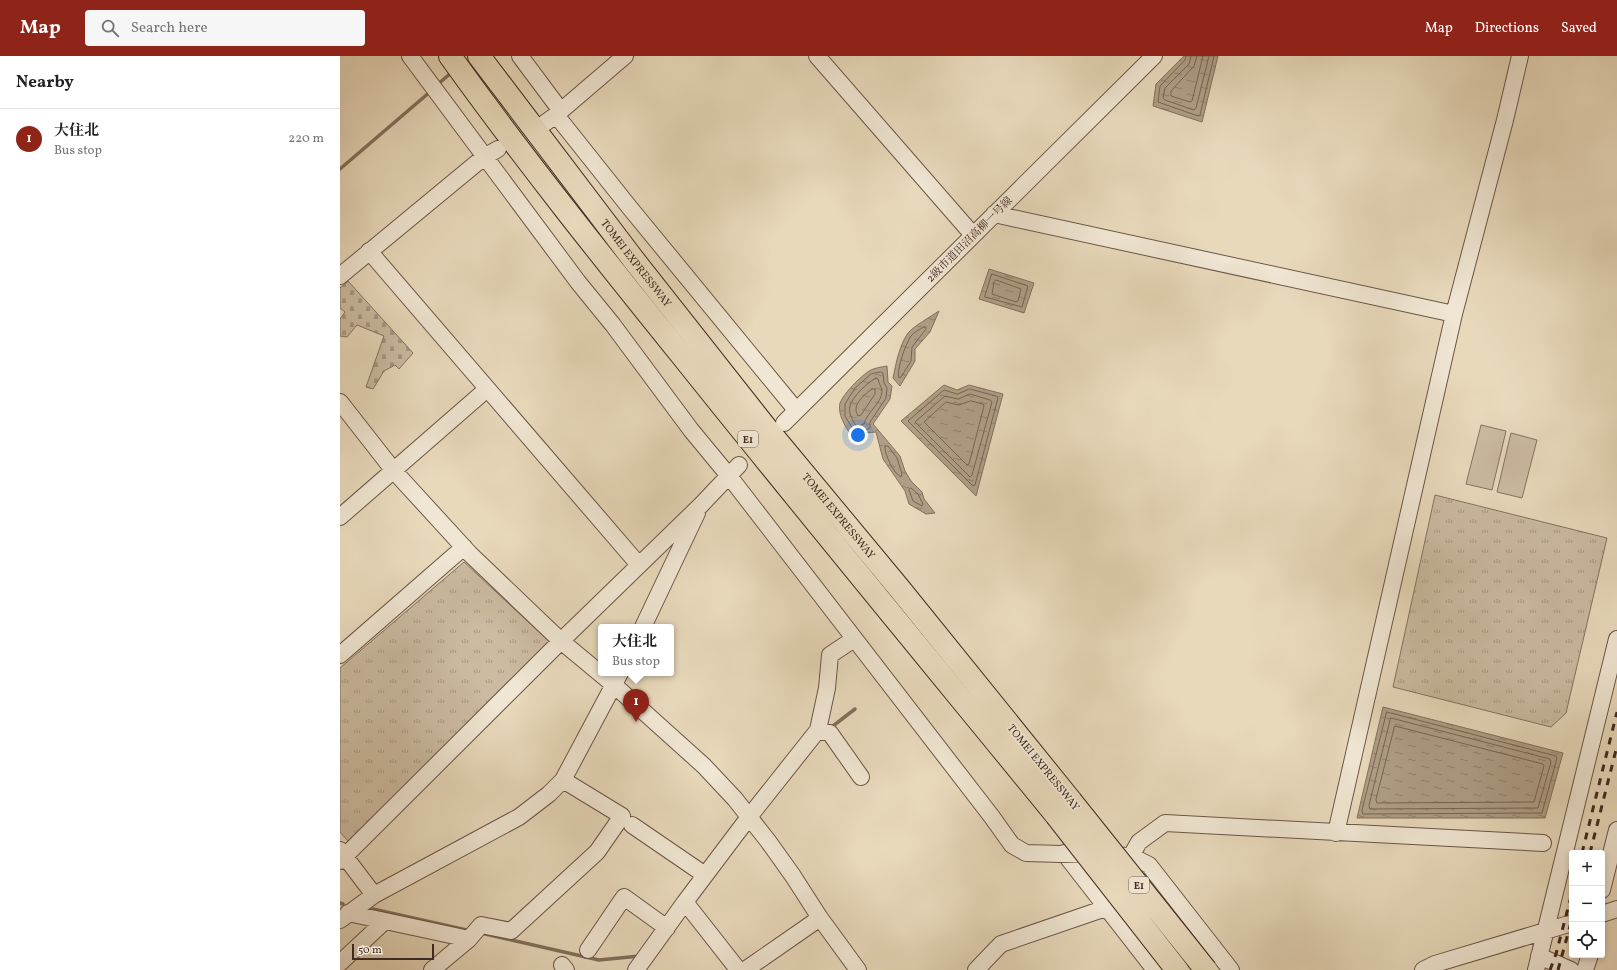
<!DOCTYPE html>
<meta charset="utf-8">
<style>
body{margin:0;font-family:Vollkorn,"Noto Serif JP",serif;background:#f6f6f6;color:#202124}
.controls{position:absolute;right:12px;bottom:12px;display:grid;overflow:hidden;border-radius:4px;box-shadow:0 2px 6px #0003}
.controls button{width:36px;height:36px;display:grid;place-items:center;padding:0;border:0;border-bottom:1px solid #e0e0e0;background:#fff;color:#202124;font:20px sans-serif}
.scale{position:absolute;left:12px;bottom:10px;width:82px;box-sizing:border-box;padding-left:4px;border:2px solid #412a20;border-top:0;font-size:11px;line-height:14px;white-space:nowrap;color:#412a20;-webkit-text-stroke:3px #f0e6d3;paint-order:stroke}
.you{position:absolute;left:518px;top:379px;width:14px;height:14px;margin:-10px;border:3px solid #fff;border-radius:50%;background:#1a73e8;box-shadow:0 0 0 6px #1a73e833}
.badge{display:grid;place-items:center;width:26px;height:26px;border-radius:50%;background:#8f2418;color:#fff;font-size:13px;font-weight:700}
.pin{position:absolute;translate:-50% -33px;filter:drop-shadow(0 1px 2px #0008)}
.pin::after{content:'';position:absolute;top:21px;width:14px;height:12px;background:inherit;clip-path:polygon(0 0,100% 0,50% 100%)}
.popup{position:absolute;left:258px;top:568px;width:76px;height:52px;box-sizing:border-box;display:grid;place-content:center;border-radius:4px;background:#fff;filter:drop-shadow(0 1px 3px #0005);font-size:13px;white-space:nowrap;color:#757577}
.popup b{font-size:15px;color:#202124}
.popup::after{content:'';position:absolute;left:50%;top:100%;margin-left:-8px;border:8px solid transparent;border-top-color:#fff}
.list{margin:0;padding:0;list-style:none}
h2{display:flex;justify-content:space-between;align-items:center;height:52px;margin:0;padding:0 16px;font-size:17px}
h2 small{font-size:13px;font-weight:400;color:#757577}
.list li{display:grid;grid-template-columns:26px 1fr auto;gap:12px;align-items:center;box-sizing:border-box;height:60px;padding:0 16px;border-top:1px solid #e0e0e0}
.list b{display:block;font-size:15px;white-space:nowrap}
.list p{margin:0;font-size:13px;white-space:nowrap;color:#757577}
.list em{font-size:13px;font-style:normal;color:#757577}
.icon{flex:none;width:22px;height:22px;fill:none;stroke:currentColor;stroke-width:2;stroke-linecap:round;stroke-linejoin:round}
.map{position:relative;flex:none;width:1277px;height:914px;overflow:hidden}
header{display:flex;align-items:center;gap:24px;box-sizing:border-box;height:56px;padding:0 20px;background:#8f2418;color:#fff}
header strong{font-size:19px}
nav{display:flex;gap:22px;margin-inline-start:auto;font-size:14px}
.search{width:280px;height:36px;background:#f6f6f6;display:flex;align-items:center;gap:10px;box-sizing:border-box;padding:0 14px;border-radius:4px;color:#757577;font-size:15px}
main{display:flex}
aside{flex:1;background:#fff}
.map>svg:first-child{display:block}
</style>
<header>
<strong>Map</strong>
<div class="search"><svg class="icon" aria-label="search" viewBox="0 0 24 24"><circle cx="10" cy="10" r="6"/><path d="M15 15l6 6"/></svg>Search here</div>
<nav><a>Map</a><a>Directions</a><a>Saved</a></nav>
</header>
<main>
<aside>
<h2>Nearby<small></small></h2>
<ul class="list">
<li><span class="badge">1</span><div><b>大住北</b><p>Bus stop</p></div><em>220 m</em></li>
</ul>
</aside>
<div class="map">
<svg width="1277" height="914" viewBox="0 0 1277 914">
<defs>
<pattern id="grass-tufts" width="24" height="20" patternUnits="userSpaceOnUse"><rect width="24" height="20" fill="#ccbba1"/><path d="M3 7l-1-3M5 7V3M7 7l1-3M15 17l-1-3M17 17v-4M19 17l1-3" fill="none" stroke="#a79883"/></pattern>
<pattern id="cemetery-stones" width="16" height="16" patternUnits="userSpaceOnUse"><rect width="16" height="16" fill="#ccbba1"/><path d="M2 7V4a2 2 0 0 1 4 0v3zM10 15v-3a2 2 0 0 1 4 0v3z" fill="#a79883"/></pattern>
<pattern id="water-ripples" width="26" height="14" patternUnits="userSpaceOnUse"><rect width="26" height="14" fill="#af9e86"/><path d="M2 4q2-2 4 0t4 0M15 11q2-2 4 0t4 0" fill="none" stroke="#90816d"/></pattern>
</defs>
<rect width="100%" height="100%" fill="#e8d9bb"/>
<filter id="stains"><feTurbulence type="fractalNoise" baseFrequency=".005" numOctaves="4"/><feColorMatrix values="0 0 0 0 .2 0 0 0 0 .09 0 0 0 0 .02 0 0 0 .5 -.17"/></filter>
<radialGradient id="worn" r=".72"><stop offset=".6" stop-color="#630" stop-opacity="0"/><stop offset="1" stop-color="#630" stop-opacity=".3"/></radialGradient>
<path fill="url(#grass-tufts)" stroke="#867260" d="M1095,439L1267,482L1226,657L1211,671L1053,631Z
M124,506L215,591L9,786L0,776V612Z"/>
<path fill="url(#cemetery-stones)" stroke="#867260" d="M8,225L73,297L59,313L55,309L44,315L33,333L26,331L44,280L17,269L7,281L0,280V263L5,256L0,252V232Z"/>
<path fill="#ccbba1" stroke="#867260" d="M1141,369L1166,375L1152,434L1126,428Z
M1171,377L1197,384L1182,442L1157,436Z"/>
<path fill="url(#water-ripples)" stroke="#83705d" d="M844,0H878L862,66L813,50L816,28Z
M649,213L694,227L684,257L639,243Z
M599,255L590,276L575,293V305L560,330L553,322C556,308 559,290 568,277C574,270 590,261 599,255Z
M547,310L548,326L552,330L550,343L533,368L560,400L565,415L571,425L582,436L584,443L595,457L586,458L569,448L565,435L543,403L536,376L525,377L515,384C508,375 497,360 500,347C504,337 520,321 529,315C534,312 541,311 547,310Z
M604,329L617,334L629,329L663,338L636,440L561,365Z
M1043,651L1223,697L1205,762H1017Z"/>
<g fill="none" stroke-linecap="round" stroke-linejoin="round">
<path stroke="#786453" stroke-width="1" d="M846,0L845,4L820,30L818,46L858,60L860,59L874,0
M851,0L849,8L825,32L823,42L825,44L854,54L856,52L869,0
M857,0L854,10L831,35V40L850,46L852,45L863,0
M652,218L688,230L682,251L645,241Z
M656,224L681,233L678,245L676,246L652,238L654,226Z
M584,271H586V273L572,291L571,305L561,321L559,322C556,314 566,287 571,280C574,276 580,273 584,271Z
M541,316L543,317L544,327L547,332L546,342L530,366V372L516,378L505,360V348L515,332L531,318Z
M536,322L538,323C539,328 542,332 542,336C541,348 527,356 524,368L517,371C513,366 508,357 510,350C512,341 528,326 536,322Z
M532,333H535V338L521,359L518,360C511,349 524,339 532,333Z
M630,333L656,340L658,342L635,429L633,430L568,365L604,334L617,338Z
M630,338L650,344L652,346L632,419L630,421L575,366L605,340L618,343Z
M631,345L643,348L644,350L629,408L627,409L584,366L606,346L618,349Z
M545,390H548L557,402L562,418L561,421C554,418 544,398 545,390Z
M571,432L578,438L583,448L582,450L573,445L569,434Z
M1047,656L1216,700L1217,702L1202,757L1023,758L1022,755Z
M1051,662L1210,703L1211,706L1198,752L1030,753L1029,750Z
M1055,670L1203,708L1204,710L1194,746L1037,747L1036,744Z"/>
<path stroke="#83705d" stroke-width="3.5" d="M97,29L112,16
M0,113L91,35
M489,673L515,653
M0,847L3,848
M33,853L131,875
M141,877L259,904L300,900"/>
<g stroke="#6b5647" stroke-width="18">
<path id="minor" d="M70,0L238,226L273,269L351,374L389,420L652,761L672,789L686,797L791,800L809,809L891,914
M180,0L221,55
M477,0L633,179
M216,59L290,152L456,354
M205,67L216,59L285,0
M654,158L1114,258
M29,195L299,509
M0,220L144,101L158,93
M0,346L54,415L130,498L221,585L274,629L364,710L395,743L428,785L453,820L480,862L518,914
M444,367L814,0
M0,461L147,333
M303,571L357,457
M0,599L124,491
M478,674L487,632L490,599L514,583
M292,769L365,819
M996,777L1114,258L1165,64L1180,0
M0,794L34,839
M724,797L815,914
M791,800L799,786L825,767L1203,787
M0,805L221,585L361,449L399,409
M1262,834L1277,774
M8,857L129,883
M1262,858L1277,853
M0,864L34,839L179,761L209,738L223,724L280,617
M248,894L284,841L327,872
M1199,900L1231,914
M0,907L45,865
M222,909L226,914
M396,911L345,846L409,761L478,674L490,677L521,721
M92,914L129,883L141,869L171,875L257,796L282,760L223,724
M296,914L345,846
M405,914L480,862
M636,914L661,888L766,852
M1083,914L1095,908L1232,867
M1196,914L1277,583
M1245,914L1250,899"/>
</g>
<g stroke="#412a20" stroke-width="24">
<g id="highway">
<path d="M110,0C184,103 263,202 343,301C466,455 591,606 716,759"/>
<path id="s1" d="M139,0L293,203L427,373L559,532L731,745"/>
</g>
</g>
<use href="#minor" stroke="#f0e6d3" stroke-width="16"/>
<use href="#highway" stroke="#e8d9bb" stroke-width="22"/>
<path stroke="#412a20" stroke-width="3" stroke-dasharray="7 7" stroke-linecap="butt" d="M1242,797L1277,656
M1250,797L1277,690
M1210,914L1216,898L1232,837
M1218,914L1232,863"/>
<g stroke="#412a20" stroke-width="24" stroke-linecap="butt">
<path id="highway-bridge" d="M731,745L866,914
M716,759L837,914"/>
</g>
<use href="#highway-bridge" stroke="#e8d9bb" stroke-width="22"/>
</g>
<g text-anchor="middle" stroke-width="3.5" stroke-linejoin="round" paint-order="stroke">
<g fill="#f0e6d3" stroke="#766256" stroke-width="1">
<rect x="398" y="375" width="20" height="16" rx="3"/>
<rect x="789" y="821" width="20" height="16" rx="3"/>
</g>
<g font-size="10" font-weight="bold" fill="#412a20">
<text x="408" y="387">E1</text>
<text x="799" y="833">E1</text>
</g>
<g font-size="11" fill="#412a20" stroke="#f0e6d3">
<text transform="translate(629 183) rotate(-45)" y="4">2級市道田沼高柳一号線</text>
<text dy="4" stroke="none"><textPath href="#s1" startOffset="260">TOMEI EXPRESSWAY</textPath></text>
<text dy="4" stroke="none"><textPath href="#s1" startOffset="584">TOMEI EXPRESSWAY</textPath></text>
<text transform="translate(704 711) rotate(51)" y="4">TOMEI EXPRESSWAY</text>
</g>
</g>
<rect width="100%" height="100%" filter="url(#stains)"/>
<rect width="100%" height="100%" fill="url(#worn)"/>
</svg>
<div class="controls">
<button>+</button>
<button>−</button>
<button><svg class="icon" aria-label="locate" viewBox="0 0 24 24"><circle cx="12" cy="12" r="6"/><path d="M12 2v4M12 18v4M2 12h4M18 12h4"/></svg></button>
</div>
<div class="scale">50 m</div>
<div class="you"></div>
<div class="pin badge" style="left:296px;top:666px">1</div>
<div class="popup"><b>大住北</b>Bus stop</div>
</div>
</main>
